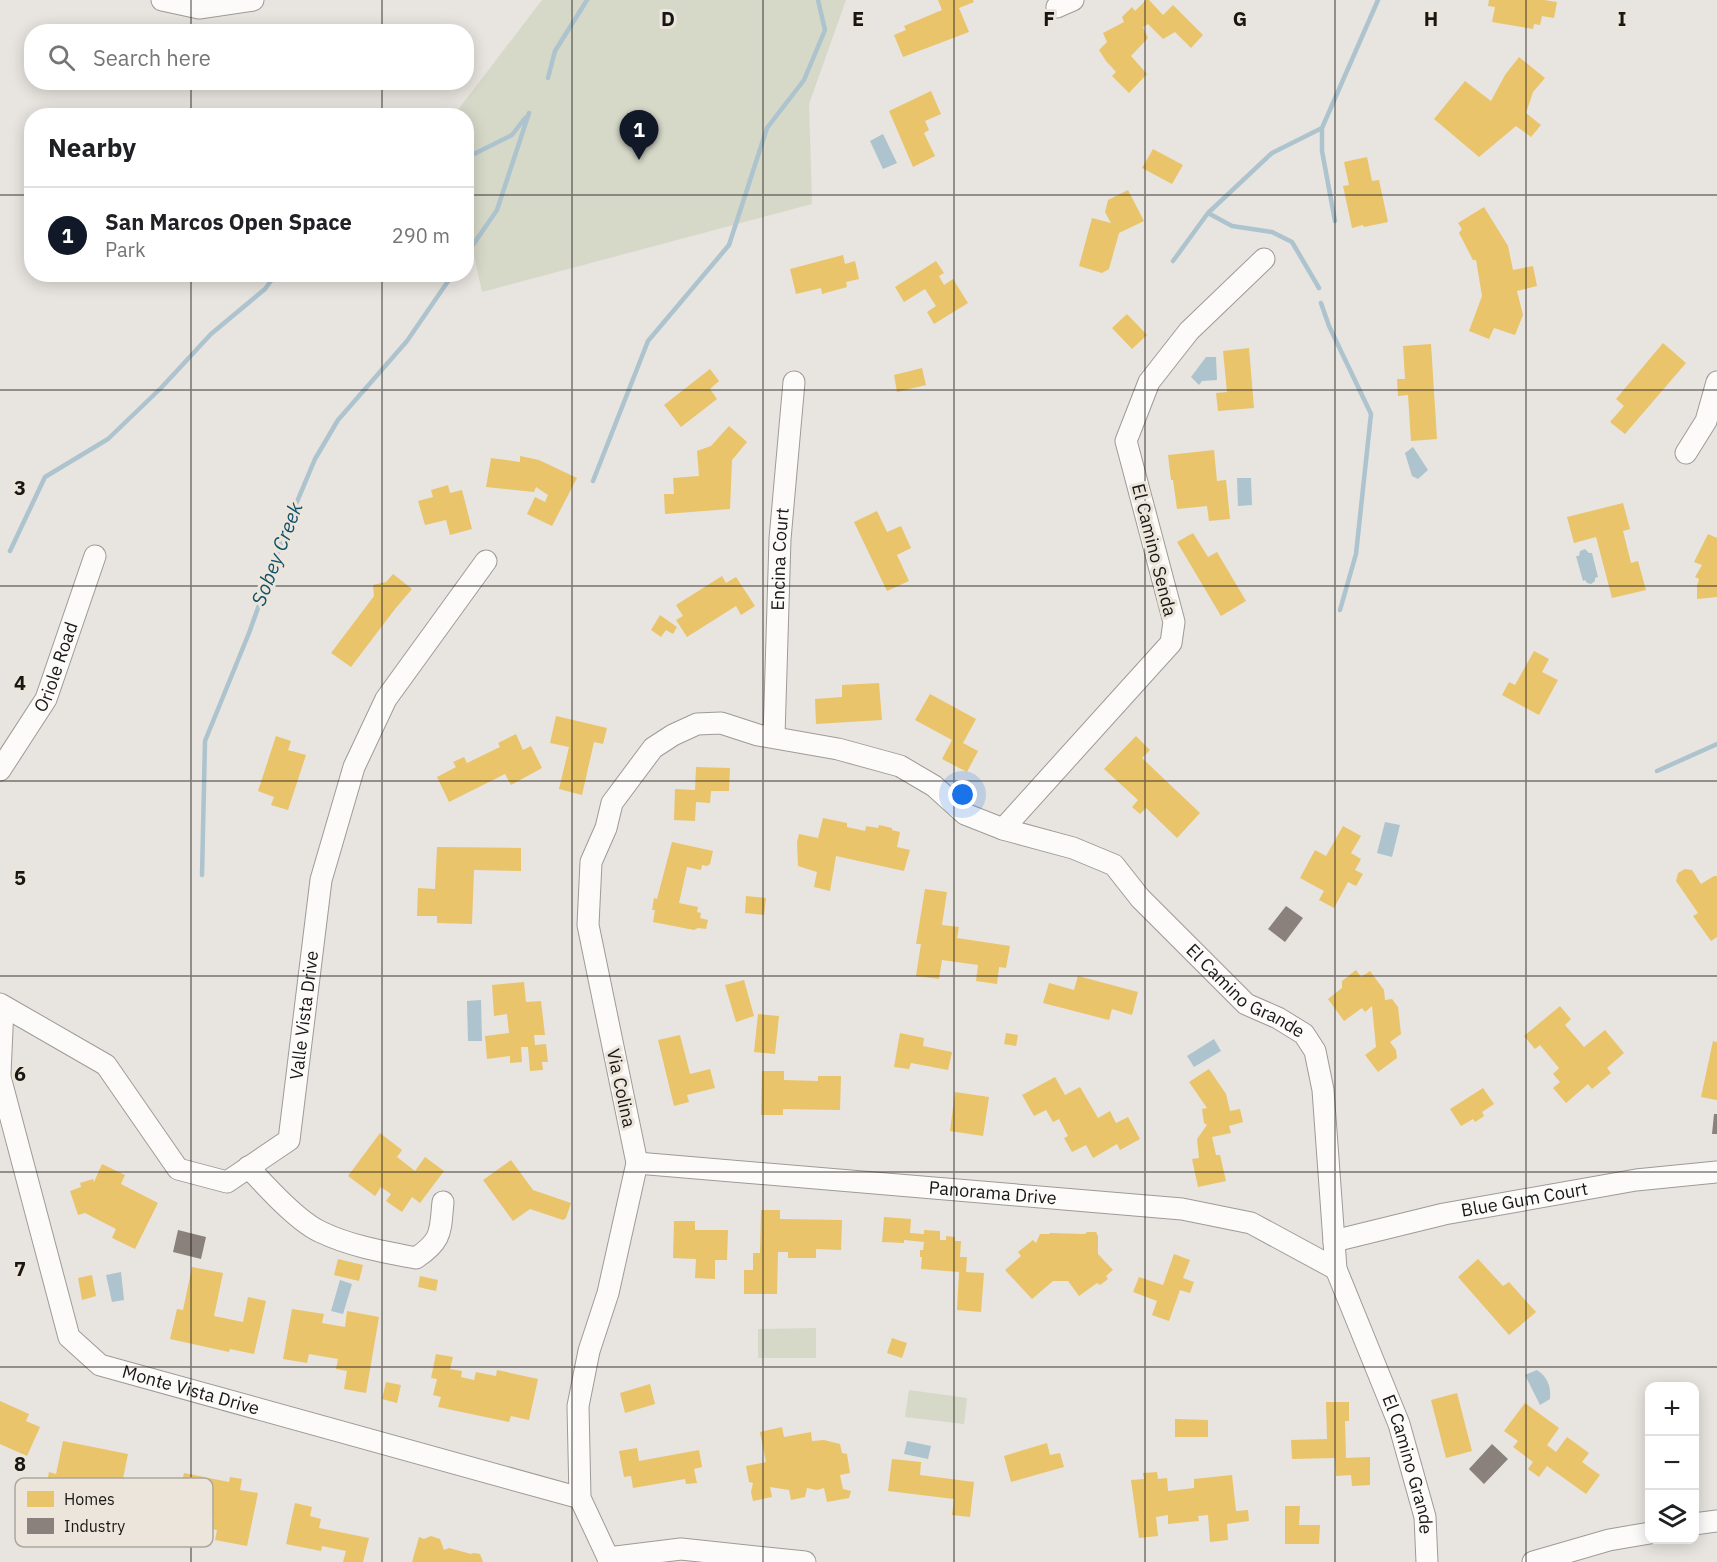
<!DOCTYPE html>
<meta charset="utf-8">
<style>
body{margin:0;font-family:"IBM Plex Sans",sans-serif;background:#f2f2f2;color:#202124}
.controls{position:absolute;right:18px;bottom:18px;display:grid;overflow:hidden;border-radius:12px;box-shadow:0 3px 15px #0003}
.controls button{width:54px;height:54px;display:grid;place-items:center;padding:0;border:0;border-bottom:2px solid #e0e0e0;background:#fff;color:#202124;font:30px sans-serif}
.you{position:absolute;left:963px;top:795px;width:21px;height:21px;margin:-15px;border:4px solid #fff;border-radius:50%;background:#1a73e8;box-shadow:0 0 0 9px #1a73e833}
.badge{display:grid;place-items:center;width:39px;height:39px;border-radius:50%;background:#111827;color:#fff;font-size:20px;font-weight:700}
.pin{position:absolute;translate:-50% -50px;filter:drop-shadow(0 2px 3px #0008)}
.pin::after{content:'';position:absolute;top:32px;width:21px;height:18px;background:inherit;clip-path:polygon(0 0,100% 0,50% 100%)}
.list{margin:0;padding:0;list-style:none}
h2{display:flex;justify-content:space-between;align-items:center;height:78px;margin:0;padding:0 24px;font-size:26px}
h2 small{font-size:20px;font-weight:400;color:#757577}
.list li{display:grid;grid-template-columns:39px 1fr auto;gap:18px;align-items:center;box-sizing:border-box;height:96px;padding:0 24px;border-top:2px solid #e0e0e0}
.list b{display:block;font-size:22px;white-space:nowrap}
.list p{margin:0;font-size:20px;white-space:nowrap;color:#757577}
.list em{font-size:20px;font-style:normal;color:#757577}
.icon{flex:none;width:33px;height:33px;fill:none;stroke:currentColor;stroke-width:2;stroke-linecap:round;stroke-linejoin:round}
.map{position:relative;flex:none;width:1717px;height:1562px;overflow:hidden}
.search{position:absolute;background:#fff;box-shadow:0 3px 15px #0003;left:24px;top:24px;width:450px;height:66px;display:flex;align-items:center;gap:15px;box-sizing:border-box;padding:0 21px;border-radius:24px;color:#757577;font-size:22px}
.panel{position:absolute;background:#fff;box-shadow:0 3px 15px #0003;left:24px;top:108px;width:450px;height:174px;border-radius:24px}
.map>svg:first-child{display:block}
</style>
<div class="map">
<svg width="1717" height="1562" viewBox="0 0 1717 1562">
<rect width="100%" height="100%" fill="#e8e4df"/>
<path fill="#d6d8c8" d="M542,0H846L809,104L812,204L482,292L467,224L466,116L454,115Z
M816,1328V1358H758V1329Z
M909,1390L967,1398L964,1424L905,1417Z"/>
<path fill="#adc3cd" d="M883,134L897,163L883,169L870,141Z
M1206,357H1216L1217,380L1202,381L1199,385L1191,377Z
M1413,447L1428,470L1418,479L1412,476L1405,453Z
M1237,478H1251L1252,505L1238,506Z
M1585,549L1589,553H1592L1598,577L1595,578V581L1591,584L1587,583L1585,580L1583,581L1576,556H1579L1580,551Z
M1385,822L1400,825L1392,857L1377,853Z
M481,1000L482,1041H468L467,1001Z
M1214,1039L1221,1051L1194,1067L1187,1056Z
M121,1272L124,1300L112,1302L106,1275Z
M340,1280L352,1284L343,1314L331,1311Z
M1537,1370C1548,1377 1551,1387 1550,1399L1540,1405L1525,1375Z
M907,1441L931,1446L928,1459L904,1454Z"/>
<path fill="#e9c46a" d="M938,0H973L974,2L959,8L969,32L903,57L894,35L906,30L904,26L942,10Z
M1146,0H1149L1163,15L1173,5L1203,35L1191,48L1175,32L1163,39L1148,24L1143,27L1148,38L1131,56L1147,74L1129,93L1112,76L1116,72L1106,61L1099,50L1107,42L1103,33L1124,22L1122,17L1132,7L1135,11Z
M1489,0H1544L1557,2L1554,18L1542,16L1540,25L1534,24L1533,29L1492,22L1495,7L1488,6Z
M1519,57L1545,78L1533,92L1526,113L1541,125L1531,137L1516,126L1479,157L1434,119L1465,81L1491,101L1505,75Z
M931,91L941,114L925,121L929,130L924,133L935,156L913,167L889,111Z
M1153,149L1183,165L1172,184L1142,168Z
M1367,157L1372,181L1379,180L1388,222L1364,227L1363,225L1352,228L1343,186L1349,185L1344,162Z
M1128,190L1144,221L1119,233L1109,269L1102,273L1079,266L1092,218L1111,223L1105,212L1108,200Z
M1484,207L1508,246L1513,270L1533,266L1537,286L1517,291L1523,315L1515,335L1494,328L1489,339L1469,331L1482,296L1476,260H1473L1459,233L1462,229L1458,223Z
M843,255L845,264L855,261L859,279L846,282L847,287L822,294L821,288L796,294L790,269Z
M936,261L944,273L939,276L944,285L953,279L968,303L934,324L927,312L936,306L925,289L904,302L895,287Z
M1127,314L1147,335L1132,349L1112,328Z
M1663,343L1686,363L1625,434L1610,422L1624,406L1616,399Z
M1431,344L1437,439L1411,441L1408,395L1398,396L1397,379H1405L1403,346Z
M1249,348L1254,408L1218,411L1216,393L1227,392L1223,351Z
M922,368L926,385L897,392L894,375Z
M710,369L719,381L710,389L717,399L681,427L664,405Z
M729,426L747,442L732,460L730,509L665,514L664,494H674L673,478L699,476L697,451L711,446Z
M1214,450L1217,481L1226,480L1230,519L1209,521L1207,506L1177,509L1173,480H1171L1168,455Z
M520,456L539,460L577,478L552,526L527,514L535,497L545,502L548,495L536,487L534,492L486,487L491,458L520,462Z
M448,485L450,493L462,490L472,529L450,535L446,520L425,525L418,501L433,497L431,490Z
M1623,503L1630,529L1623,531L1631,563L1638,561L1646,590L1612,598L1596,537L1574,543L1567,517Z
M877,511L887,532L901,526L911,548L897,555L909,581L887,591L854,522Z
M1193,533L1208,557L1217,552L1246,601L1221,616L1177,542Z
M1708,534L1717,538V597L1697,599V586L1699,579L1695,577L1702,565L1694,562Z
M393,574L412,589L395,609L351,667L331,653L374,596L373,585L386,582Z
M722,576L726,583L736,577L755,606L741,615L736,606L687,637L676,620L683,616L676,605Z
M660,615L677,627L673,634L666,630L661,637L651,630Z
M1534,651L1549,659L1542,672L1558,680L1539,715L1502,695L1509,682L1515,685Z
M879,683L882,720L816,724L815,699L842,697V685Z
M930,694L976,719L963,743L978,751L967,772L942,759L952,740L915,720Z
M556,716L607,728L603,744L594,742L582,795L559,789L569,747L550,743Z
M516,734L523,750L531,746L542,768L511,785L505,774L449,802L437,777L456,767L453,762L464,757L467,763L500,747L498,743Z
M276,736L291,741L288,750L306,755L288,810L271,805L274,797L258,791Z
M1136,736L1150,750L1142,758L1200,813L1177,838L1146,808L1140,814L1132,807L1138,800L1104,769Z
M696,767L730,768L729,791H711L710,803L696,802L695,821L674,820L675,789L695,790Z
M823,818L847,823V827L865,831L866,826L878,828L879,825L892,828V830L900,832L897,847L910,850L904,871L836,856L830,891L814,887L817,872L798,866L797,842L799,834L818,838Z
M1343,826L1361,836L1351,853L1361,859L1355,870L1363,874L1356,886L1348,882L1334,908L1319,900L1324,891L1300,878L1315,850L1326,856Z
M672,842L713,851L710,864L707,866L702,865L701,870L687,867L679,903L698,907L697,912L701,913L700,918L708,920L706,929L698,928L694,930L653,922L655,910H652L654,898L657,899Z
M437,847L521,848V871L474,870L472,924L437,923V916H417L418,888L435,889Z
M1685,869L1692,870L1701,884L1714,876H1717V937L1711,941L1693,916L1698,913L1676,881L1678,873Z
M925,889L947,892L942,925L959,927L957,938L1010,946L1006,968L999,967L997,984L976,981L978,965L942,960L939,979L916,976L921,944H916Z
M746,896L766,898L764,915L745,913Z
M1356,970L1361,977L1370,971L1384,990L1385,1000L1392,999L1398,1007L1401,1034L1390,1042L1396,1050L1397,1058L1378,1072L1365,1055L1376,1047L1372,1006L1365,1012L1362,1008L1344,1021L1328,999L1342,988V981Z
M1078,976L1138,992L1132,1015L1112,1009L1109,1020L1043,1003L1049,983L1074,990Z
M744,980L754,1016L736,1022L725,985Z
M524,982L526,1002L541,1001L545,1035H534L535,1045L546,1044L548,1062H542L543,1070L530,1071L528,1047H521L522,1062L510,1063V1056L487,1059L485,1036L509,1033L507,1014L494,1016L492,985Z
M1560,1006L1571,1019L1565,1025L1584,1047L1605,1030L1624,1053L1607,1068L1611,1073L1592,1089L1588,1084L1566,1103L1553,1088L1560,1082L1553,1074L1559,1068L1540,1045L1535,1049L1524,1036Z
M758,1014L779,1016L775,1054L754,1052Z
M900,1033L924,1038L923,1046L952,1052L948,1070L911,1063L909,1069L894,1067Z
M1006,1033L1018,1035L1016,1046L1004,1044Z
M680,1035L690,1074L710,1069L715,1088L687,1095L689,1102L674,1106L658,1040Z
M1713,1041L1717,1042V1100L1701,1097Z
M1209,1069L1226,1094L1230,1111L1240,1109L1243,1122L1229,1126L1231,1133L1212,1137L1216,1155H1220L1226,1181L1198,1187L1192,1159L1199,1158L1197,1139L1207,1125L1204,1123L1202,1109L1207,1108L1189,1082Z
M762,1071H784V1080L818,1081V1076H841L840,1110L783,1109V1115H761Z
M1055,1077L1065,1095L1080,1087L1098,1118L1110,1111L1116,1123L1128,1117L1140,1139L1120,1150L1117,1144L1093,1158L1086,1145L1072,1152L1064,1138L1068,1136L1059,1119L1053,1122L1046,1110L1034,1116L1022,1095Z
M1483,1088L1494,1104L1482,1112L1484,1116L1475,1122L1473,1119L1461,1126L1450,1109Z
M955,1092L989,1097L983,1136L950,1131Z
M380,1133L402,1150L397,1157L415,1171L425,1157L444,1171L420,1203L412,1197L402,1212L386,1201L391,1194L381,1187L375,1196L348,1176Z
M511,1160L533,1190L571,1203L566,1218L563,1220L530,1209L513,1221L483,1180Z
M102,1164L125,1175L121,1184L158,1203L135,1249L112,1238L116,1229L85,1213L78,1215L70,1191L81,1187L80,1183L93,1179L94,1182Z
M761,1210H780V1219L842,1220L841,1250L816,1249V1258H788V1252H778L777,1294H744V1270H753V1253H760Z
M884,1217L911,1219L910,1233L924,1234V1230L940,1231V1240H946V1236L955,1237V1241H961L960,1257H967L966,1272L984,1273L981,1312L957,1310L959,1272L921,1269L922,1257H920V1250H923L924,1242L904,1240V1243L882,1242Z
M674,1221H695V1230H728L727,1260H715V1279L695,1278L696,1259L673,1258Z
M1087,1232H1096L1098,1236V1254L1113,1270L1106,1276L1108,1279L1100,1285L1097,1283L1079,1296L1068,1281H1053L1032,1299L1005,1270L1021,1256L1018,1252L1033,1240L1036,1243L1040,1234H1049L1050,1233L1085,1234Z
M1174,1254L1190,1260L1183,1278L1194,1282L1190,1293L1180,1290L1169,1321L1152,1315L1157,1301L1133,1292L1139,1277L1163,1285Z
M338,1259L363,1265L359,1281L334,1275Z
M1478,1259L1503,1286L1509,1282L1536,1312L1509,1335L1458,1277Z
M192,1267L223,1273L214,1316L243,1322L248,1297L266,1301L254,1354L230,1349L229,1352L170,1339L177,1309L183,1310Z
M92,1275L96,1296L82,1300L78,1278Z
M420,1276L438,1280L436,1291L418,1287Z
M292,1309L324,1314L322,1323L345,1327L347,1311L379,1317L366,1393L344,1389L347,1371L336,1369L338,1359L309,1354L307,1363L283,1359Z
M892,1338L907,1343L902,1358L887,1353Z
M436,1354L453,1357L450,1369L462,1371L461,1377L474,1380L476,1372L496,1376L497,1370L538,1379L529,1420L511,1416L509,1422L438,1407L441,1397L433,1395L437,1379L431,1378Z
M386,1382L401,1385L397,1403L382,1399Z
M650,1384L655,1404L625,1413L620,1393Z
M1457,1393L1472,1451L1446,1458L1431,1400Z
M0,1401L29,1414L26,1421L40,1427L27,1456L0,1444Z
M1326,1402H1349V1421H1345L1346,1458L1370,1457V1485L1352,1486L1351,1475L1336,1476L1335,1458L1292,1459L1291,1440L1327,1439Z
M1525,1403L1559,1428L1547,1445L1556,1452L1567,1437L1589,1453L1582,1462L1600,1475L1586,1494L1547,1466L1539,1477L1528,1469L1533,1462L1513,1447L1518,1441L1504,1431Z
M1175,1419L1208,1420V1437H1175Z
M782,1427L784,1437L811,1432L812,1441L824,1440L840,1444L842,1453L847,1454L850,1473L840,1475L843,1489L851,1491L849,1498L827,1502L824,1488L817,1490L807,1488L805,1497L791,1500L789,1490L770,1487L772,1497L753,1501L751,1492L753,1483L749,1482L746,1466L766,1462L760,1432Z
M63,1441L128,1454L119,1498L140,1502L135,1523L85,1512L92,1482L76,1479L70,1504L54,1501L56,1489L46,1487L49,1472L56,1474Z
M1047,1443L1050,1455L1060,1453L1064,1467L1011,1482L1004,1456Z
M637,1448L639,1461L699,1450L702,1467L694,1469L697,1483L686,1484L685,1479L633,1488L631,1476L624,1477L619,1451Z
M892,1459L921,1462L920,1475L974,1482L970,1517L952,1515L954,1499L888,1491Z
M1157,1472L1158,1479L1167,1478L1168,1491L1194,1488V1479L1232,1475L1236,1511L1248,1510L1249,1521L1227,1524L1228,1540L1210,1542L1208,1515L1198,1516L1199,1521L1168,1524V1515L1156,1517L1158,1536L1139,1538L1131,1480L1144,1479L1143,1473Z
M184,1473L229,1482L230,1477L242,1479L240,1490L258,1493L247,1546L215,1540L217,1530L211,1529L214,1517L191,1512L193,1504L178,1501Z
M295,1503L312,1507L310,1516L321,1519L319,1528L369,1538L363,1562H343L346,1551L322,1546L321,1551L286,1544Z
M1285,1506H1300L1299,1525H1320L1319,1544H1285Z
M431,1536L440,1539L444,1550L449,1548L471,1554L474,1553L480,1554L483,1562H412L419,1537L424,1539Z"/>
<path fill="#8a817c" d="M1286,906L1303,918L1285,942L1268,929Z
M1714,1114H1717V1134H1712Z
M178,1230L206,1237L201,1259L173,1252Z
M1492,1444L1508,1459L1484,1484L1469,1469Z"/>
<g fill="none" stroke-linecap="round" stroke-linejoin="round">
<path stroke="#adc3cd" stroke-width="4.5" d="M548,78L555,51L587,0
M466,158L512,135L525,118
M1208,213L1232,226L1272,232L1292,242L1319,288
M1335,221L1322,151V128L1378,0
M466,255L497,210L529,113
M1173,261L1208,213L1272,153L1322,128
M1321,303L1329,326L1371,414L1356,554L1340,610
M593,481L648,341L729,245L767,128L804,80L825,30L818,0
M10,551L45,477L108,439L161,388L211,334L265,289L276,274
M1657,771L1717,744
M202,875L205,741L249,633L291,516L315,459L338,420L407,341L453,274"/>
<g stroke="#9e9b97" stroke-width="23">
<g id="minor">
<path d="M162,0L199,8L253,0"/>
<path d="M1057,7L1073,0"/>
<path d="M1686,453L1706,421L1717,382"/>
<path id="s1" d="M774,736L780,539L794,382"/>
<path id="s2" d="M0,770L46,699L95,556"/>
<path d="M1003,829L1171,643L1174,622L1126,441L1149,382L1189,331L1264,259"/>
<path id="s3" d="M0,1004L106,1065L178,1169L227,1182L289,1140L321,880L354,767L386,699L486,561"/>
<path d="M0,1074L3,1007"/>
<path id="s4" d="M0,1077L69,1337L100,1365L580,1498"/>
<path id="s5" d="M637,1163L1182,1209L1251,1223L1336,1269"/>
<path d="M248,1167C266,1186 298,1222 321,1232C350,1246 384,1252 416,1258C443,1240 440,1231 443,1202"/>
<path id="s6" d="M1334,1241L1444,1214L1636,1180L1717,1172"/>
<path d="M1694,1524L1717,1521"/>
<path d="M608,1558L681,1549L805,1562"/>
<path id="s7" d="M610,1562L580,1498L578,1406L589,1351L608,1293L637,1163L588,925L591,862L606,828L612,803L653,748L673,735L697,724L721,723L758,735L838,749L900,766L934,786L965,814L1003,829L1073,848L1114,865L1140,898L1246,1004L1278,1018L1304,1034L1315,1051L1323,1090L1336,1269L1399,1424L1425,1517L1427,1562"/>
<path d="M1533,1562L1609,1540L1650,1533"/>
</g>
</g>
<use href="#minor" stroke="#fcfbfa" stroke-width="21"/>
</g>
<path fill="none" stroke="#191713" stroke-width="1.5" stroke-opacity="0.55" d="M191,0V32M382,0V32M572,0V1562M763,0V1562M954,0V1562M1145,0V1562M1335,0V1562M1526,0V1562M191,82V116M382,82V116M0,195H32M466,195H1717M191,274V1562M382,274V1562M0,390H1717M0,586H1717M0,781H1717M0,976H1717M0,1172H1717M0,1367H1717"/>
<g text-anchor="middle" stroke-width="6" stroke-linejoin="round" paint-order="stroke">
<g font-size="18" fill="#191713" stroke="#ece5db">
<text transform="translate(1154 550) rotate(76)" y="6">El Camino Senda</text>
<text dy="6" stroke="none"><textPath href="#s1" startOffset="177">Encina Court</textPath></text>
<text dy="6" stroke="none"><textPath href="#s2" startOffset="118">Oriole Road</textPath></text>
<text dy="6" stroke="none"><textPath href="#s7" startOffset="1532">El Camino Grande</textPath></text>
<text dy="6" stroke="none"><textPath href="#s3" startOffset="500">Valle Vista Drive</textPath></text>
<text transform="translate(621 1088) rotate(78)" y="6">Via Colina</text>
<text dy="6" stroke="none"><textPath href="#s5" startOffset="357">Panorama Drive</textPath></text>
<text dy="6" stroke="none"><textPath href="#s6" startOffset="195">Blue Gum Court</textPath></text>
<text dy="6" stroke="none"><textPath href="#s4" startOffset="405">Monte Vista Drive</textPath></text>
<text dy="6" stroke="none"><textPath href="#s7" startOffset="2054">El Camino Grande</textPath></text>
</g>
<g font-size="20" font-style="italic" fill="#11526a" stroke="#ece5db">
<text transform="translate(277 554) rotate(-69)" y="7">Sobey Creek</text>
</g>
</g>
<rect x="15" y="1478" width="198" height="69" rx="9" fill="#ece5db" stroke="#ada79f" stroke-width="1.5"/>
<rect x="27" y="1491" width="27" height="16" fill="#e9c46a"/>
<rect x="27" y="1518" width="27" height="16" fill="#8a817c"/>
<g font-size="16" fill="#191713">
<text x="64" y="1505">Homes</text>
<text x="64" y="1532">Industry</text>
</g>
<g font-size="20" text-anchor="middle" font-weight="bold" fill="#191713" stroke="#ece5db" stroke-width="6" stroke-linejoin="round" paint-order="stroke">
<text x="668" y="26">D</text>
<text x="858" y="26">E</text>
<text x="1049" y="26">F</text>
<text x="1240" y="26">G</text>
<text x="1431" y="26">H</text>
<text x="1622" y="26">I</text>
<text x="20" y="495">3</text>
<text x="20" y="690">4</text>
<text x="20" y="885">5</text>
<text x="20" y="1081">6</text>
<text x="20" y="1276">7</text>
<text x="20" y="1471">8</text>
</g>
</svg>
<div class="controls">
<button>+</button>
<button>−</button>
<button><svg class="icon" aria-label="layers" viewBox="0 0 24 24"><path d="M12 4l9 5-9 5-9-5zM3 14l9 5 9-5"/></svg></button>
</div>
<div class="you"></div>
<div class="pin badge" style="left:639px;top:160px">1</div>
<div class="search"><svg class="icon" aria-label="search" viewBox="0 0 24 24"><circle cx="10" cy="10" r="6"/><path d="M15 15l6 6"/></svg>Search here</div>
<section class="panel">
<h2>Nearby<small></small></h2>
<ul class="list">
<li><span class="badge">1</span><div><b>San Marcos Open Space</b><p>Park</p></div><em>290 m</em></li>
</ul>
</section>
</div>
